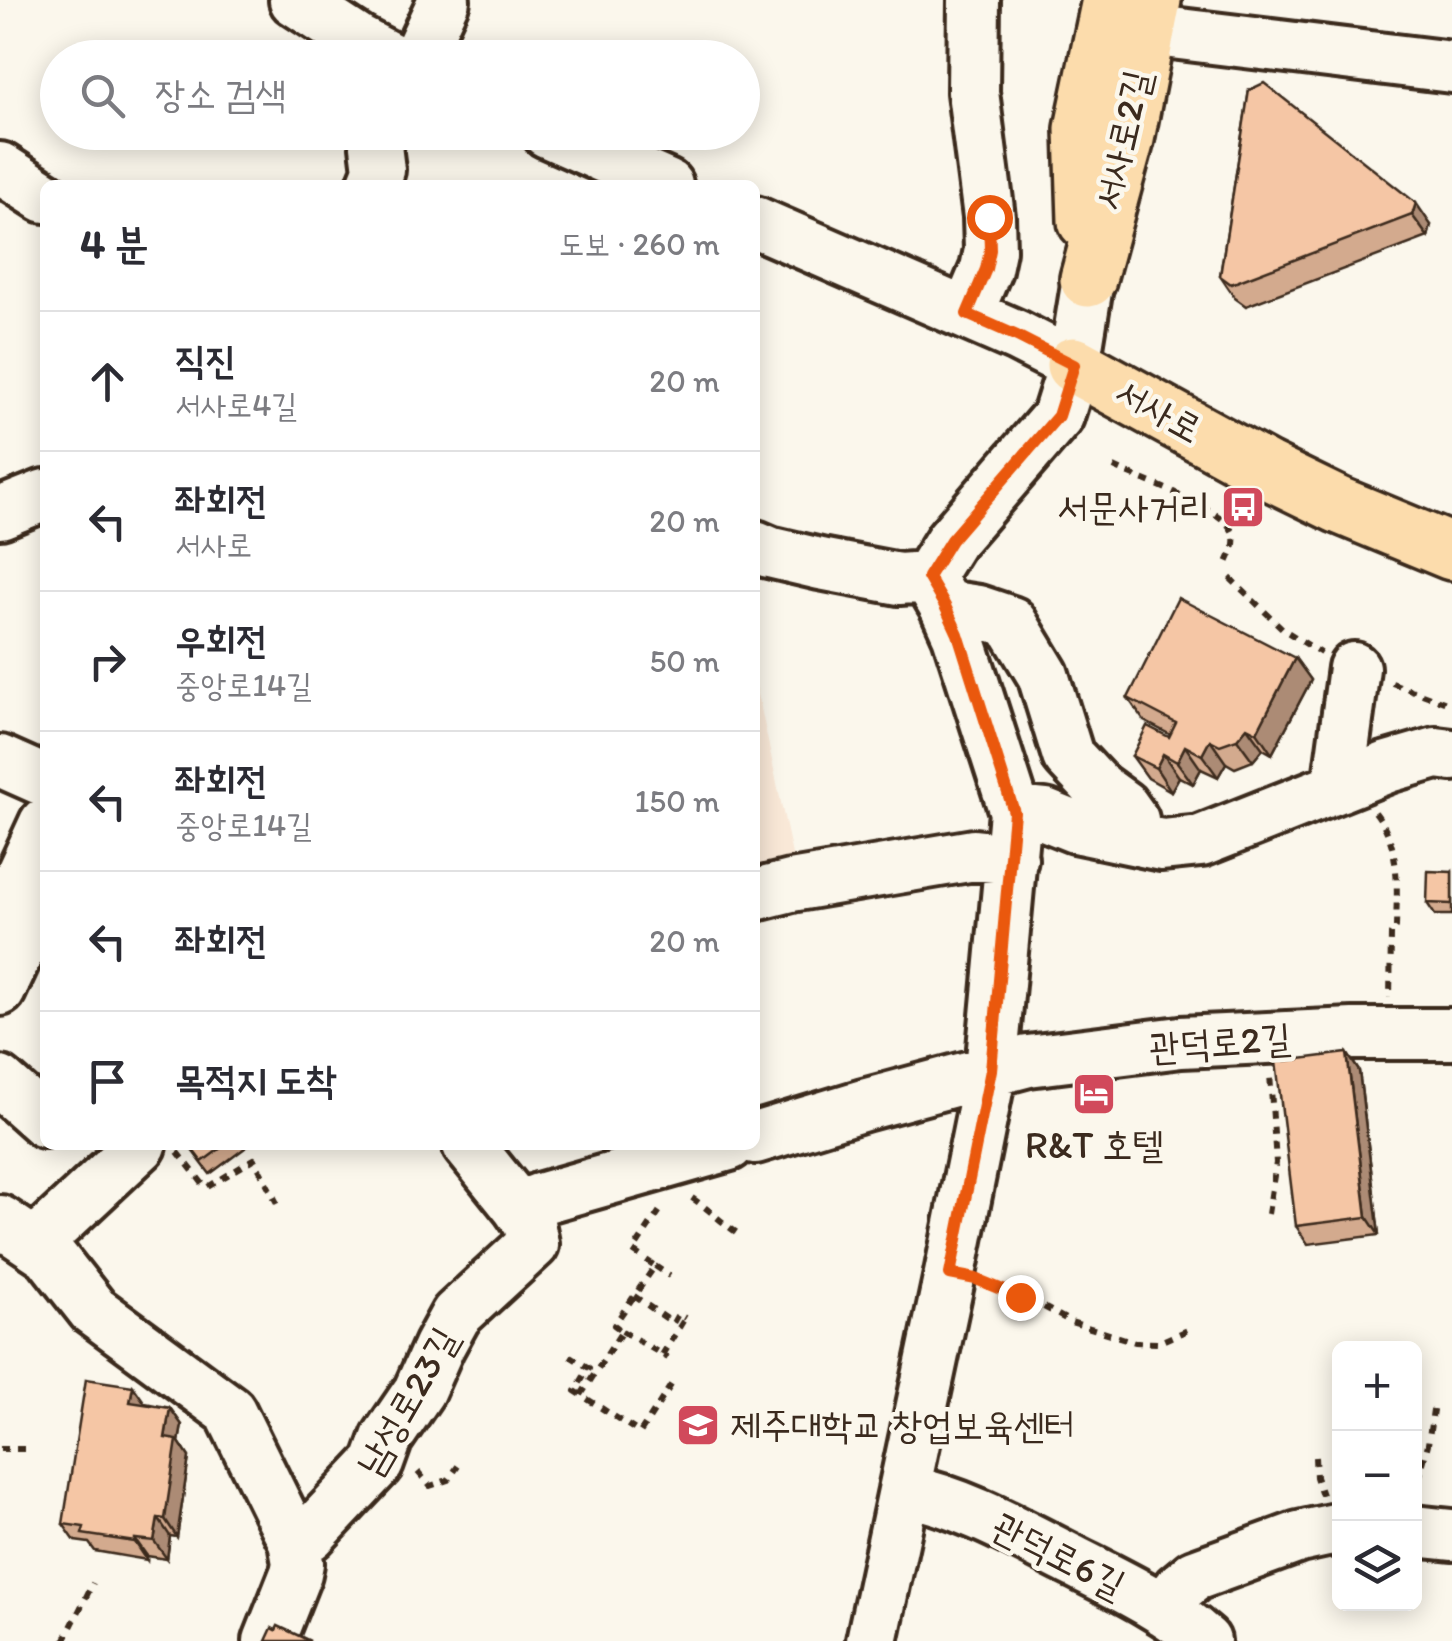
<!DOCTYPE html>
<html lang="ko">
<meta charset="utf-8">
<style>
body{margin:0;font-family:Itim,"Poor Story",sans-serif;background:#f7f7f7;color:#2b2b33}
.controls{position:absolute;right:30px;bottom:30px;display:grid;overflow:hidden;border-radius:15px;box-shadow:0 5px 25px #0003}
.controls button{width:90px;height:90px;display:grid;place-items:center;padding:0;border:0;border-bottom:2px solid #e1e1e2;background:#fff;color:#2b2b33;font:50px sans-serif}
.stop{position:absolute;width:30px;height:30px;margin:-22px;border:8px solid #ea580c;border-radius:50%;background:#fff}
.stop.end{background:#ea580c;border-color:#fff;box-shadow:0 2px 10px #0008}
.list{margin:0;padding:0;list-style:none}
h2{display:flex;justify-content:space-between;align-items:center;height:130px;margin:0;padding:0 40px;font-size:42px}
h2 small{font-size:32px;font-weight:400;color:#7c7c81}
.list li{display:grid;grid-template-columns:65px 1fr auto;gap:30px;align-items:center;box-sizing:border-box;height:140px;padding:0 40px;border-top:2px solid #e1e1e2}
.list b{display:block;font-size:38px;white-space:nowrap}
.list p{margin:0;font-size:32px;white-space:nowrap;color:#7c7c81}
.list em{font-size:32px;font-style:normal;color:#7c7c81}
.icon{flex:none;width:55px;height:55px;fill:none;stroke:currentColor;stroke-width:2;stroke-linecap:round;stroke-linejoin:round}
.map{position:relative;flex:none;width:1452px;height:1641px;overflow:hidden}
.search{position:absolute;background:#fff;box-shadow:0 5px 25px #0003;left:40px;top:40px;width:720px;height:110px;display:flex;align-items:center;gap:25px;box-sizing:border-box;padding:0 35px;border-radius:55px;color:#7c7c81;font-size:38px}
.panel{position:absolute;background:#fff;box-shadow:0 5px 25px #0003;left:40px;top:180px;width:720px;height:970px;border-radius:15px}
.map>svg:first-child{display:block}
</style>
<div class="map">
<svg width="1452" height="1641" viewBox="0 0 1452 1641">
<rect width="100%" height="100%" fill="#fbf7ec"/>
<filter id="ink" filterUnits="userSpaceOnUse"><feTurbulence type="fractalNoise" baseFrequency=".01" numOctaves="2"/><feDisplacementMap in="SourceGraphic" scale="20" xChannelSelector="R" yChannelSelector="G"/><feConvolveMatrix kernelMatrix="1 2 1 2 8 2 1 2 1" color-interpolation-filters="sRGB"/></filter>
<g filter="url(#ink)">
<path fill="#f9e8d7" d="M755,680L794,864L755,878Z"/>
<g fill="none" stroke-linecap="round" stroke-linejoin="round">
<g stroke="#3b2a1e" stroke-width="58">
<path id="minor" d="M295,0L358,41L390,58
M1147,30L1452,67
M417,58L444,0
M547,132L667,185
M0,168L45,197
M373,185L379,170L376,146L382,132
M755,222L1017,336L1074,365
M967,314L986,269L990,250L989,217L973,92L974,0
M0,513L45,495
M755,546L769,552L820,564L899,579L928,577
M928,577L951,540L1058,416L1074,365L1088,279
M945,606L978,611L1011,622L1043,675L1068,756L1097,787L1123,806L1133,820L1130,838
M0,761L45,781
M1338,787L1354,668
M1015,812L1045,815L1075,827L1162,845L1201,841L1388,767L1436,753L1452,755
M755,895L791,886L974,855L1012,859
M0,921L45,823
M0,990L45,893
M0,1082L45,1122
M755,1138L864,1105L1028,1061L1181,1042L1353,1034H1452
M468,1145L518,1207L539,1199L729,1145
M0,1221L49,1254L93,1310L230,1411L294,1541L298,1563L296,1573L269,1641
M39,1246L47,1233L141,1145
M904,1490C962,1502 1014,1531 1067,1558C1114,1582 1165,1605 1205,1641
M1414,1531L1452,1535
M294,1541L310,1535L378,1463L387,1438L419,1391L439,1346L456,1315L533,1244L529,1223L518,1207
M1163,1610L1178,1589L1195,1575L1299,1537L1340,1528
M872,1641L950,1274L991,1070L1015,812L958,635L945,606L928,577"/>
</g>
<g stroke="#3b2a1e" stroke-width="62">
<path id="major" d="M1086,221L1083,129L1110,0
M1088,279L1126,139L1153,0
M1074,365L1266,470L1338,505L1452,552"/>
</g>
<path stroke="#3b2a1e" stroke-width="6" stroke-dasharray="8 8" stroke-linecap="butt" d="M1114,467C1140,480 1223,506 1233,533C1237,544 1231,553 1227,563
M1230,578L1284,630L1321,653
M1392,683L1452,705
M1375,812C1401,845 1397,887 1396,927L1391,934L1390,998
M178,1152L206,1188L254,1159L278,1205L282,1203
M692,1198C710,1210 724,1225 742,1236
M1268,1214L1276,1163L1270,1074
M655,1266L670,1276
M985,1282L1042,1306L1071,1322L1135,1342L1157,1343L1188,1330
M634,1296L673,1323L678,1314L685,1318
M622,1331L668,1358
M662,1355L685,1318
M570,1356L589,1368L575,1391L640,1433L673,1382L675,1384
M581,1395L622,1331L614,1325L655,1266L633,1251L663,1206
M0,1449H25
M1315,1457L1316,1477L1322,1495
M418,1472L430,1486L448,1480L458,1466
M1415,1495L1428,1444L1434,1403
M64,1641L93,1583"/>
<use href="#minor" stroke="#fbf7ec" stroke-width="50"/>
<use href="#major" stroke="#fcdcac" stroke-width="55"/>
</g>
<path fill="#d3aa8e" stroke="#3b2a1e" stroke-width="2.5" d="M1249,90L1431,225L1428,237L1246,306L1235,298L1220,276Z
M1295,658L1311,680L1272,754L1263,749L1253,761L1235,768L1226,763L1218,777L1201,769L1193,784L1179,777L1171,791L1148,778L1132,756L1169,737L1171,735L1144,721L1128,698Z
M1452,872V915H1435L1427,903Z
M1347,1053L1359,1071L1379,1235L1308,1244L1296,1226Z
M188,1145H249L210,1174Z
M145,1403L170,1408L182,1425L179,1442L189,1457L177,1537L170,1536L167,1559L147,1556V1560L95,1551L89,1543L75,1541L63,1524Z"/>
<path fill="#ac8b74" stroke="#3b2a1e" stroke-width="2.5" d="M1416,203L1431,225L1428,237L1412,215Z
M1295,658L1311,680L1272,754L1257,732Z
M1247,727L1263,749L1253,761L1237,739Z
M1210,740L1226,763L1218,777L1202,755Z
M1185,746L1201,769L1193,784L1177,762Z
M1163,754L1179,777L1171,791L1156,768Z
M1347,1053L1359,1071L1379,1235L1367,1217Z
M133,1386L145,1403L142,1419L130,1402Z
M170,1408L182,1425L179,1442L189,1457L177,1537L165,1519V1438Z
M158,1518L170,1536L167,1559L154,1541Z
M135,1539L147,1556V1560L135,1542Z"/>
<path fill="#f5c6a5" stroke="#3b2a1e" stroke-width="2.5" d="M1264,83L1416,203L1412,215L1231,284L1220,276L1249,90Z
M1178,598L1295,658L1257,732L1247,727L1237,739L1220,745L1210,740L1202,755L1185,746L1177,762L1163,754L1156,768L1132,756L1147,726L1169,737L1176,723L1128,698Z
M1428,871L1452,872V904L1427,903Z
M1347,1053L1367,1217L1296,1226L1276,1062Z
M189,1145H225L202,1162Z
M86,1379L133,1386L130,1402L170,1408L165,1438L177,1440L165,1519L158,1518L154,1541L135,1539V1542L82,1534L84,1527L63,1524Z
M278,1626L310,1641H266L272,1628L276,1630Z"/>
</g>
<g fill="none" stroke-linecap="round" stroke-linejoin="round" filter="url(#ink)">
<path stroke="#ea580c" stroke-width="12" d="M989,217L990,250L986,269L967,314L1017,336L1074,365L1058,416L951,540L928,577L945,606L958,634L1014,812L991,1070L950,1274L976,1279L1020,1297"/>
</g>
<defs>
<g id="bus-square" transform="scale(2.25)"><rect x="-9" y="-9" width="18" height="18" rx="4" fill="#d1495b" stroke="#fbf7ec"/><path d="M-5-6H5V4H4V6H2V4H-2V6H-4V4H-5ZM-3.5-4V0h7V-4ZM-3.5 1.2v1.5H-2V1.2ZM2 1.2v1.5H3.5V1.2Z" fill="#fff"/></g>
<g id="hotel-square" transform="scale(2.25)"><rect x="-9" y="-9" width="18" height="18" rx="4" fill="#d1495b" stroke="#fbf7ec"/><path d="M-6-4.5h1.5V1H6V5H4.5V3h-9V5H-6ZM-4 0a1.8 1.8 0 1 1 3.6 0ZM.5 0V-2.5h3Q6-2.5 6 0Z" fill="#fff"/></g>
<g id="university-square" transform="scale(2.25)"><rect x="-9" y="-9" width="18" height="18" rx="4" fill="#d1495b" stroke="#fbf7ec"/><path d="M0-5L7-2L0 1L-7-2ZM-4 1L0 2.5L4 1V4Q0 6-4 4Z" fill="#fff"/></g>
</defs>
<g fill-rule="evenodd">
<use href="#bus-square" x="1243" y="507"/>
<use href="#hotel-square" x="1094" y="1094"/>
<use href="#university-square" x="698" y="1425"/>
</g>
<g text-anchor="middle" stroke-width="9" stroke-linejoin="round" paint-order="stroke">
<g font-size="38" fill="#3b2a1e" stroke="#fbf7ec">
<text transform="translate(1122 140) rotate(-77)" y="13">서사로2길</text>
<text transform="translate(1159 410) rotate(29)" y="13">서사로</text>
<text transform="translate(1220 1042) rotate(-4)" y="13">관덕로2길</text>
<text transform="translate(407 1401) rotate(-60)" y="13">남성로23길</text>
<text transform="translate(1059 1555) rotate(27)" y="13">관덕로6길</text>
</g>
<g font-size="38" fill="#3b2a1e" stroke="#fbf7ec" text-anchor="end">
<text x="1210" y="520">서문사거리</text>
<text x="1094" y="1158" text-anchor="middle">R&amp;T 호텔</text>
<text x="730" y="1438" text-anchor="start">제주대학교 창업보육센터</text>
</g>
</g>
</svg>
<div class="controls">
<button>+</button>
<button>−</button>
<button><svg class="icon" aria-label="layers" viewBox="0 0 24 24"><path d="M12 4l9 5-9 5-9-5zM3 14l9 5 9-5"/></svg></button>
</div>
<div class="stop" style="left:989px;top:217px"></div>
<div class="stop end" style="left:1020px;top:1297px"></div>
<div class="search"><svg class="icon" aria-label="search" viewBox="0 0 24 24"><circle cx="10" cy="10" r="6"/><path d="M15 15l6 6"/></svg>장소 검색</div>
<section class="panel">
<h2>4 분<small>도보 · 260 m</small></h2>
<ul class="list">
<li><svg class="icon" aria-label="ahead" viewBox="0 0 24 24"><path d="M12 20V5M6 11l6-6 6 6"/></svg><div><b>직진</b><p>서사로4길</p></div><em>20 m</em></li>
<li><svg class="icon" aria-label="left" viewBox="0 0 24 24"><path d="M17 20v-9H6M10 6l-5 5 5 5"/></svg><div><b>좌회전</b><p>서사로</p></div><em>20 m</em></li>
<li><svg class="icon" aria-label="right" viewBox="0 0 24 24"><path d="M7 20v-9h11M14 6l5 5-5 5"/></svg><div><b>우회전</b><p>중앙로14길</p></div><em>50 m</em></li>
<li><svg class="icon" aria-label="left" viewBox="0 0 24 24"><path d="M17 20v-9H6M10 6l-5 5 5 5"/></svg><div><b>좌회전</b><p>중앙로14길</p></div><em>150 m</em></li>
<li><svg class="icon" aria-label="left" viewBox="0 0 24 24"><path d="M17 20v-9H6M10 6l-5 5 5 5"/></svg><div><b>좌회전</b></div><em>20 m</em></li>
<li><svg class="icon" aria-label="arrive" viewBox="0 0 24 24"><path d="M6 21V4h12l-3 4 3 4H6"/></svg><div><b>목적지 도착</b></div></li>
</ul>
</section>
</div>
